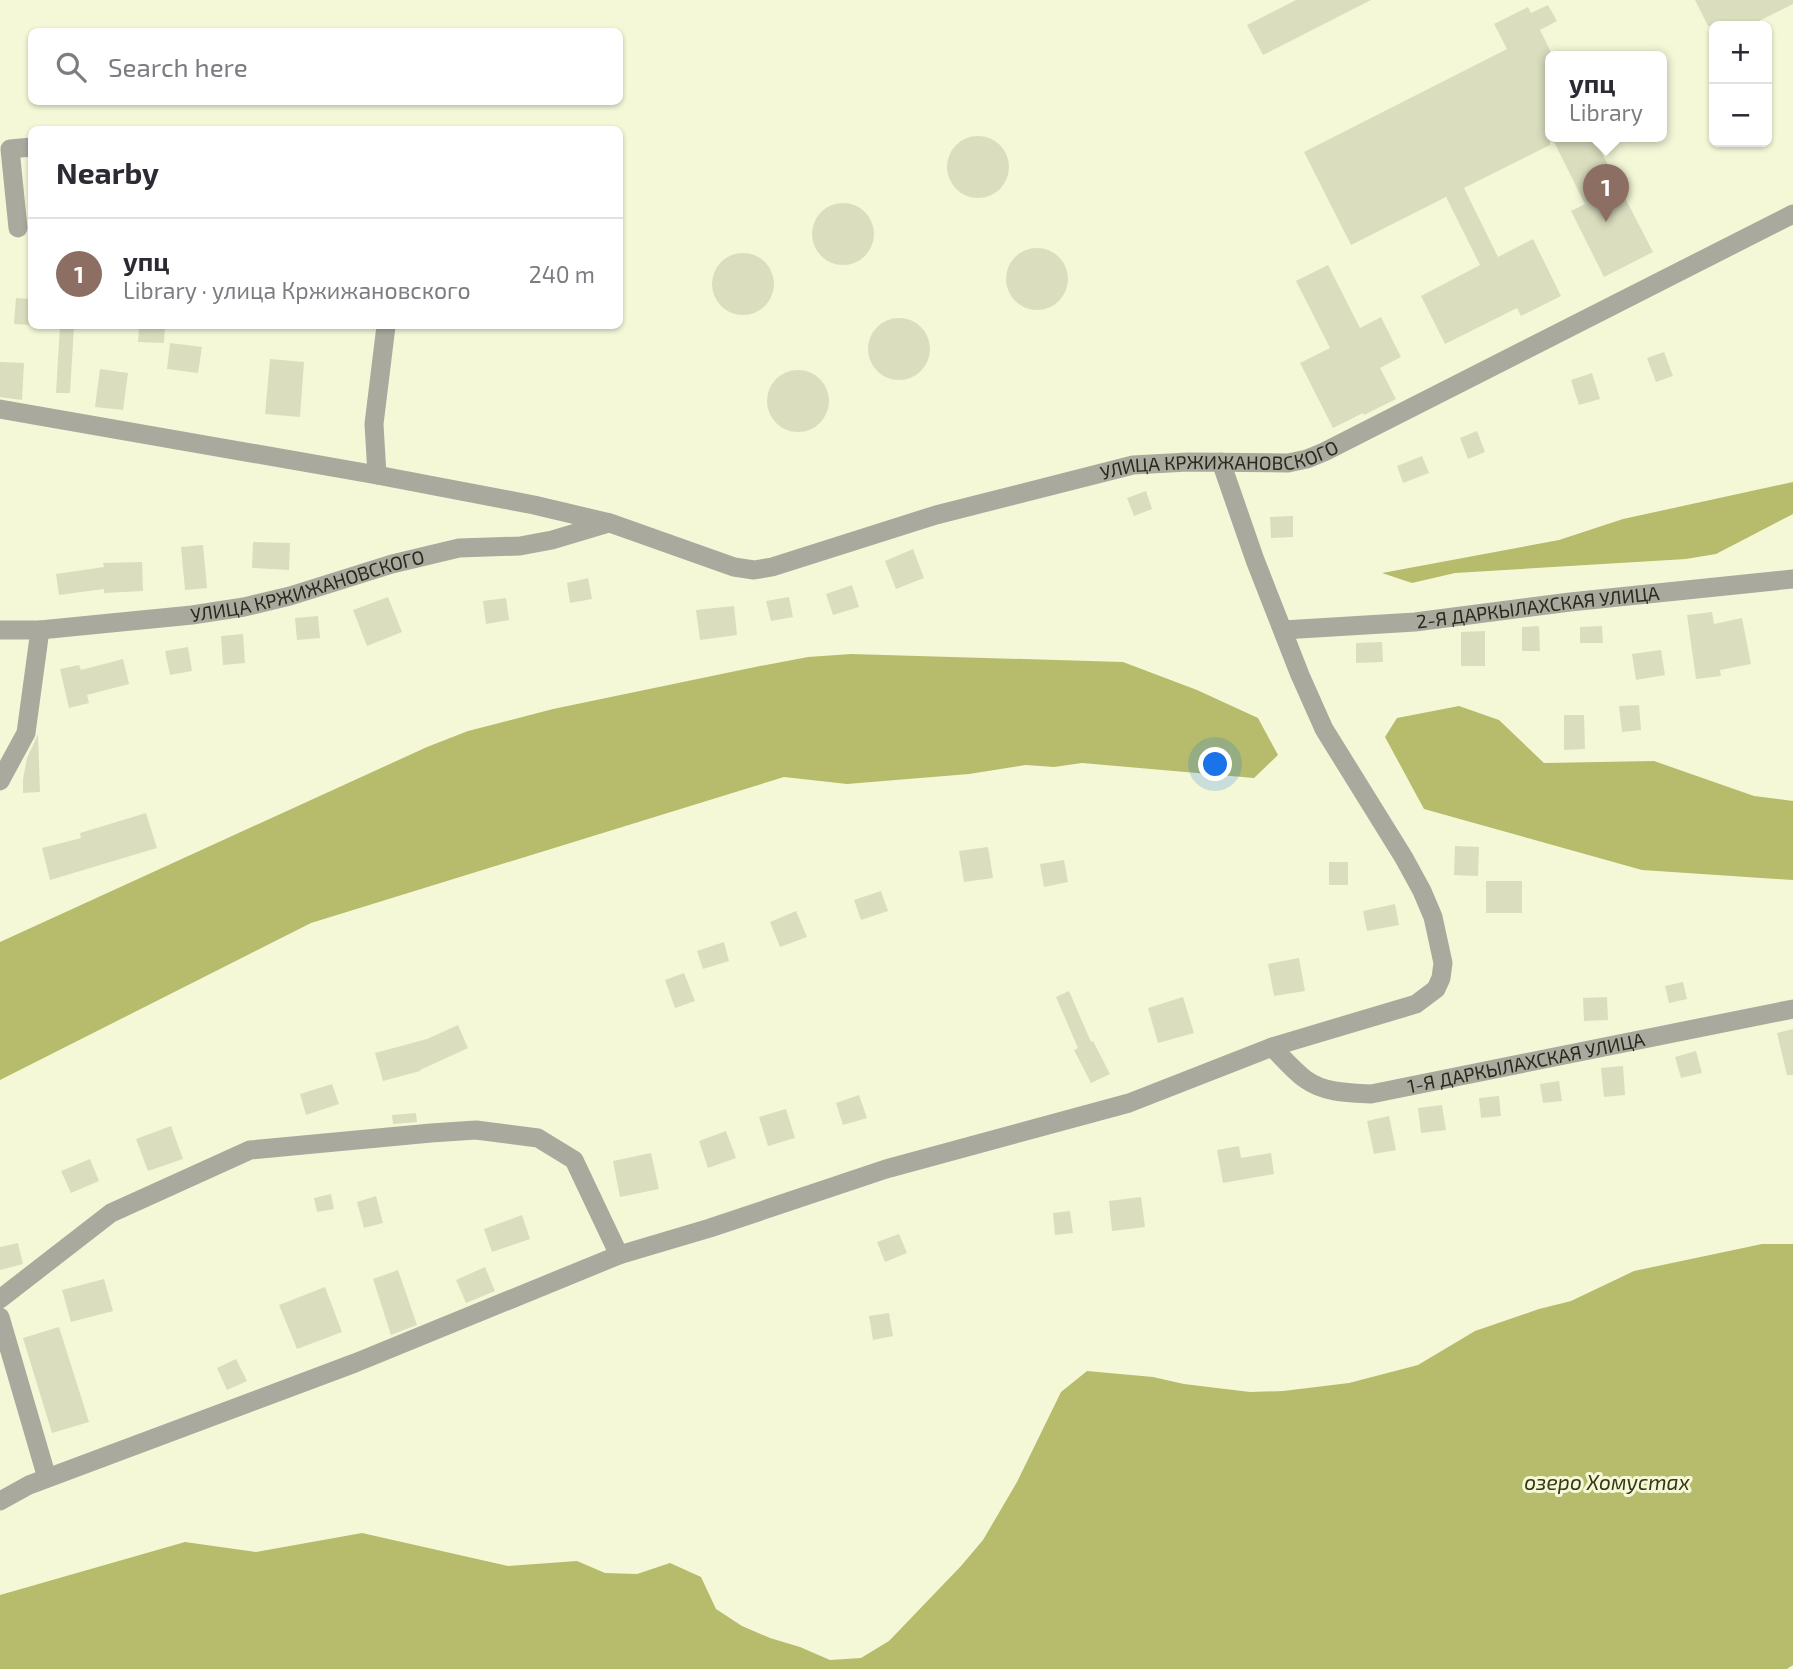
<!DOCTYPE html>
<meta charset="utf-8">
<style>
body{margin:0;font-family:"Exo 2",sans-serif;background:#f7f7f7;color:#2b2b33}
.controls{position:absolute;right:21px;top:21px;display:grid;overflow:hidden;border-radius:10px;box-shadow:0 2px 5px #0004}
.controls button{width:63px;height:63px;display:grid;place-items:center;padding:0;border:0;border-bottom:2px solid #e1e1e2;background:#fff;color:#2b2b33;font:35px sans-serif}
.you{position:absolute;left:1216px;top:765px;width:24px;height:24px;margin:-18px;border:5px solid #fff;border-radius:50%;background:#1a73e8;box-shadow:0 0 0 10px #1a73e833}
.badge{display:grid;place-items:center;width:46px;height:46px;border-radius:50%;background:#5b5f2c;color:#fff;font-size:23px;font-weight:700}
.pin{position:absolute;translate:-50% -58px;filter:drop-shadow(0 2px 4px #0008)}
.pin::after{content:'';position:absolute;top:37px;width:24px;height:21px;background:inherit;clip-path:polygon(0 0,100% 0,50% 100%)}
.popup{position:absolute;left:1545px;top:51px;width:122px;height:91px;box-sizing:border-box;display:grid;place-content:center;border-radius:10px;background:#fff;filter:drop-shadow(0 2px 5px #0005);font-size:23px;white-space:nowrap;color:#7c7c81}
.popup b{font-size:26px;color:#2b2b33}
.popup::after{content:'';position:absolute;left:50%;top:100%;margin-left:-14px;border:14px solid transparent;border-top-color:#fff}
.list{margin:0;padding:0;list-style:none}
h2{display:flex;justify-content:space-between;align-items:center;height:91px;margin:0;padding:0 28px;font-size:30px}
h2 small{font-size:23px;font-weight:400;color:#7c7c81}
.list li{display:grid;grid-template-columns:46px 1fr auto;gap:21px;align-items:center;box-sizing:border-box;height:112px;padding:0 28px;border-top:2px solid #e1e1e2}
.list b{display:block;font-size:26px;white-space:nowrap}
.list p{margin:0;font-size:23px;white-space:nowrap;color:#7c7c81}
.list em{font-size:23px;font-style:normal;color:#7c7c81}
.icon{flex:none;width:38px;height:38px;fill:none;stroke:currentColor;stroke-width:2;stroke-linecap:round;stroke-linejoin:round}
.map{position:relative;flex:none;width:1793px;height:1669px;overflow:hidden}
.search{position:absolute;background:#fff;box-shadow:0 2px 5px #0004;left:28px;top:28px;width:595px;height:77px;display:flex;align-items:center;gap:18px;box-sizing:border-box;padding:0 24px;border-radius:10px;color:#7c7c81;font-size:26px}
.panel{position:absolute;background:#fff;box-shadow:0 2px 5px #0004;left:28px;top:126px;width:595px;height:203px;border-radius:10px}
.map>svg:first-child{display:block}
</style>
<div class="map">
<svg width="1793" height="1669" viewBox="0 0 1793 1669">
<rect width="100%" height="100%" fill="#f5f8d7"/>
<path fill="#b6bc6b" d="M1793,482V514L1716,554L1686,559L1455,573L1412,583L1382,573L1559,540L1623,519Z
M851,654L1123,662L1197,690L1258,718L1278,755L1254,778L1082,763L1054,767L1026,765L969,774L847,784L784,777L311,923L0,1080V942L427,747L468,731L553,709L760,666L808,657Z
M1459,706L1499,720L1544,763L1654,761L1754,796L1793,801V880L1642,870L1424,809L1385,737L1397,718Z
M1762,1244H1793V1665L1787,1669H0V1595L185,1542L256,1552L362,1533L508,1566L577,1561L605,1573L637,1574L670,1563L701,1577L716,1609L742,1626L770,1638L800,1647L830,1660L861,1658L889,1641L961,1566L983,1540L1017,1482L1061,1392L1087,1371L1153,1377L1184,1384L1250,1392L1283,1391L1349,1383L1418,1365L1475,1331L1539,1309L1571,1301L1634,1271Z"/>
<path fill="#dadebe" d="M1296,0H1371L1263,55L1247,25Z
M1695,0H1793V4L1749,26H1708Z
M1548,5L1557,21L1540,30L1550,50V145L1464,188L1498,257L1533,239L1561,296L1521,316L1517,308L1445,344L1421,296L1480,265L1446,197L1351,245L1304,152L1507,49L1494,24L1528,7L1531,13Z
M947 167a31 31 0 1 1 62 0a31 31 0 1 1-62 0Z
M1551,136H1593L1653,252L1604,277L1571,211L1585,204Z
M812 234a31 31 0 1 1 62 0a31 31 0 1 1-62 0Z
M1006 279a31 31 0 1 1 62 0a31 31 0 1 1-62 0Z
M712 284a31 31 0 1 1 62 0a31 31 0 1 1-62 0Z
M1328,265L1360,328L1381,317L1401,357L1380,368L1396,399L1364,415L1363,413L1333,428L1300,363L1330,348L1296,281Z
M16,298L32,299V325L14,324Z
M868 349a31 31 0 1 1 62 0a31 31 0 1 1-62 0Z
M60,326H74L70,393H56Z
M139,326H165L164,343L138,342Z
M170,343L202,347L198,373L167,369Z
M1664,352L1673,376L1656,382L1647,358Z
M270,359L304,362L300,417L265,414Z
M0,362L24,363L22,400L0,397Z
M100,369L128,373L123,410L95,407Z
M767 401a31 31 0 1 1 62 0a31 31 0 1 1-62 0Z
M1592,373L1600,399L1579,405L1571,380Z
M1477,431L1485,452L1468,459L1460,438Z
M1422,456L1429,473L1403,483L1397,466Z
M1146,491L1152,509L1134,516L1127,498Z
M1293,516V537L1271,538L1270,517Z
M253,542L290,543L289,570L252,568Z
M203,545L207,588L185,590L181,547Z
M913,549L924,578L896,589L885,561Z
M142,562L143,591L104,593V589L59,595L56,574L104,567L103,563Z
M588,578L592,599L570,603L567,583Z
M852,585L859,607L833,615L826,594Z
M388,597L402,632L367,646L353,610Z
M789,597L793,617L771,621L766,601Z
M506,598L509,620L486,624L483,601Z
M734,606L737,635L700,640L696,610Z
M1712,612L1714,624L1742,618L1751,664L1720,670L1721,676L1696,679L1687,615Z
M318,616L320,638L297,640L295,618Z
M1539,626L1540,651H1522V627Z
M1602,626L1603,643H1580V627Z
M1485,631V666H1461V632Z
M243,634L245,663L223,665L221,636Z
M1382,642L1383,662L1356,663V643Z
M188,647L192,671L170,675L165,651Z
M1661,650L1665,675L1636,680L1632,654Z
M123,659L129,684L87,695L89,703L69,708L60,669L79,665L81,670Z
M1639,705L1641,730L1622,732L1619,706Z
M1564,715H1584L1585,749L1564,750Z
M38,734L40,792L23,793V779L27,758Z
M146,813L157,848L50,880L42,848L81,838L80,833Z
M1455,846L1479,847L1478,876L1454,875Z
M988,847L993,878L964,882L959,851Z
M1064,860L1068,882L1044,887L1040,864Z
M1329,862H1348V885H1329Z
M1486,881H1522V913H1486Z
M881,891L888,911L861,920L854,900Z
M1395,904L1399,925L1367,931L1363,911Z
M796,911L807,937L780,947L770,922Z
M724,942L729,961L703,969L697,951Z
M1299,958L1305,991L1274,996L1268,964Z
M684,973L695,1001L675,1008L665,980Z
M1683,982L1687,999L1669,1003L1665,986Z
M1069,991L1091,1042L1093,1041L1110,1074L1091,1083L1074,1050L1078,1048L1056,997Z
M1183,997L1194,1033L1158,1043L1148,1008Z
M1607,997L1608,1020L1584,1021L1583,998Z
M458,1025L468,1048L420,1070V1071L383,1081L375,1053L427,1039Z
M1793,1029V1075H1787L1777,1033Z
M1696,1051L1702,1073L1681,1078L1675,1057Z
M1623,1066L1625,1095L1604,1097L1601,1068Z
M1559,1081L1562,1101L1543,1103L1540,1084Z
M332,1084L339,1104L306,1115L300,1094Z
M859,1095L867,1118L843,1125L836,1103Z
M1499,1096L1501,1116L1481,1118L1479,1098Z
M1442,1105L1446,1130L1421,1133L1418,1108Z
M786,1109L795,1138L768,1146L759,1117Z
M416,1113L417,1122L393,1124L392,1115Z
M1389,1116L1396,1150L1374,1154L1367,1121Z
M171,1126L183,1159L148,1171L136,1139Z
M726,1131L736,1158L708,1168L699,1141Z
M1239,1146L1241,1158L1271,1153L1274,1174L1223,1183L1217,1150Z
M651,1153L659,1189L620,1197L613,1161Z
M90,1159L99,1181L71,1193L61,1171Z
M331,1194L334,1209L317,1212L314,1198Z
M376,1196L383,1223L364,1228L357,1202Z
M1141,1197L1145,1227L1112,1231L1109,1201Z
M1070,1211L1073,1233L1055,1235L1053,1213Z
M522,1215L530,1239L492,1252L484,1229Z
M899,1234L907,1253L885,1262L877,1242Z
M18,1243L23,1264L0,1270V1247Z
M485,1267L495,1291L466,1303L456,1280Z
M398,1270L417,1325L391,1335L373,1279Z
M104,1279L113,1311L71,1322L62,1290Z
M325,1287L342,1332L297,1349L279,1305Z
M889,1313L893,1336L873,1340L869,1316Z
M59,1327L89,1422L52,1433L23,1338Z
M236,1359L247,1381L227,1390L217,1368Z"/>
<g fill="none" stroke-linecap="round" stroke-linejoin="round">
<g stroke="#a9aa9d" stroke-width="19">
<path d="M18,228L10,149L32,147"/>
<path id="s1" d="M0,409L377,475L534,505L610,523L734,567L754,570L772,567L936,515L1133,465L1188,462L1288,463L1307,459L1324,452L1793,214"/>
<path d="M377,475L374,424L386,326"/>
<path id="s2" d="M0,630H40L192,615L244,607L290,596L392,564L459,548L520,546L552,540L609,523"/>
<path id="s3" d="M1283,630L1415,622L1570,602L1793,579"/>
<path d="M0,781L26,733L40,630"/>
<path id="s4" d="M1272,1047C1283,1058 1293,1070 1305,1079C1324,1093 1349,1093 1371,1094L1793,1009"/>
<path d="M0,1299L111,1213L250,1150L431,1133L476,1130L538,1138L574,1160L619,1255"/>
<path d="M0,1317L47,1478"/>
<path d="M0,1501L29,1485L355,1363L619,1255L710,1228L886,1169L1129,1103L1272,1047L1416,1004L1436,989L1441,978L1443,963L1433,917L1422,891L1404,858L1324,729L1300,675L1255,560L1221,462"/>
</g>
</g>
<g text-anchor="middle" stroke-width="6" stroke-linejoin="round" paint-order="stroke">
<g font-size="19" fill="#292a1d" stroke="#f5f8d7">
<text dy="7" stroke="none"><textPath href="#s1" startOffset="1253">УЛИЦА КРЖИЖАНОВСКОГО</textPath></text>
<text dy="7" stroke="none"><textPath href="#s2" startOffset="312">УЛИЦА КРЖИЖАНОВСКОГО</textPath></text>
<text dy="7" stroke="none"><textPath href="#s3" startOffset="256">2-Я ДАРКЫЛАХСКАЯ УЛИЦА</textPath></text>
<text dy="7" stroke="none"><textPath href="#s4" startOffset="273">1-Я ДАРКЫЛАХСКАЯ УЛИЦА</textPath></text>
</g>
<g font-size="21" font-style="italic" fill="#363815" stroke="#f5f8d7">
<text x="1607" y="1490">озеро Хомустах</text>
</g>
</g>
</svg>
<div class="controls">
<button>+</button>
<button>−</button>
</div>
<div class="you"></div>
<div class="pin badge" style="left:1606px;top:222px;background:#8d6e63">1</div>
<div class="popup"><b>упц</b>Library</div>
<div class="search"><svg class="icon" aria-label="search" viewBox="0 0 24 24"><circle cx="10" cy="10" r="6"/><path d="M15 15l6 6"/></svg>Search here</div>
<section class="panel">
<h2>Nearby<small></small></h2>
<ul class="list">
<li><span class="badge" style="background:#8d6e63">1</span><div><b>упц</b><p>Library · улица Кржижановского</p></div><em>240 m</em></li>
</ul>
</section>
</div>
